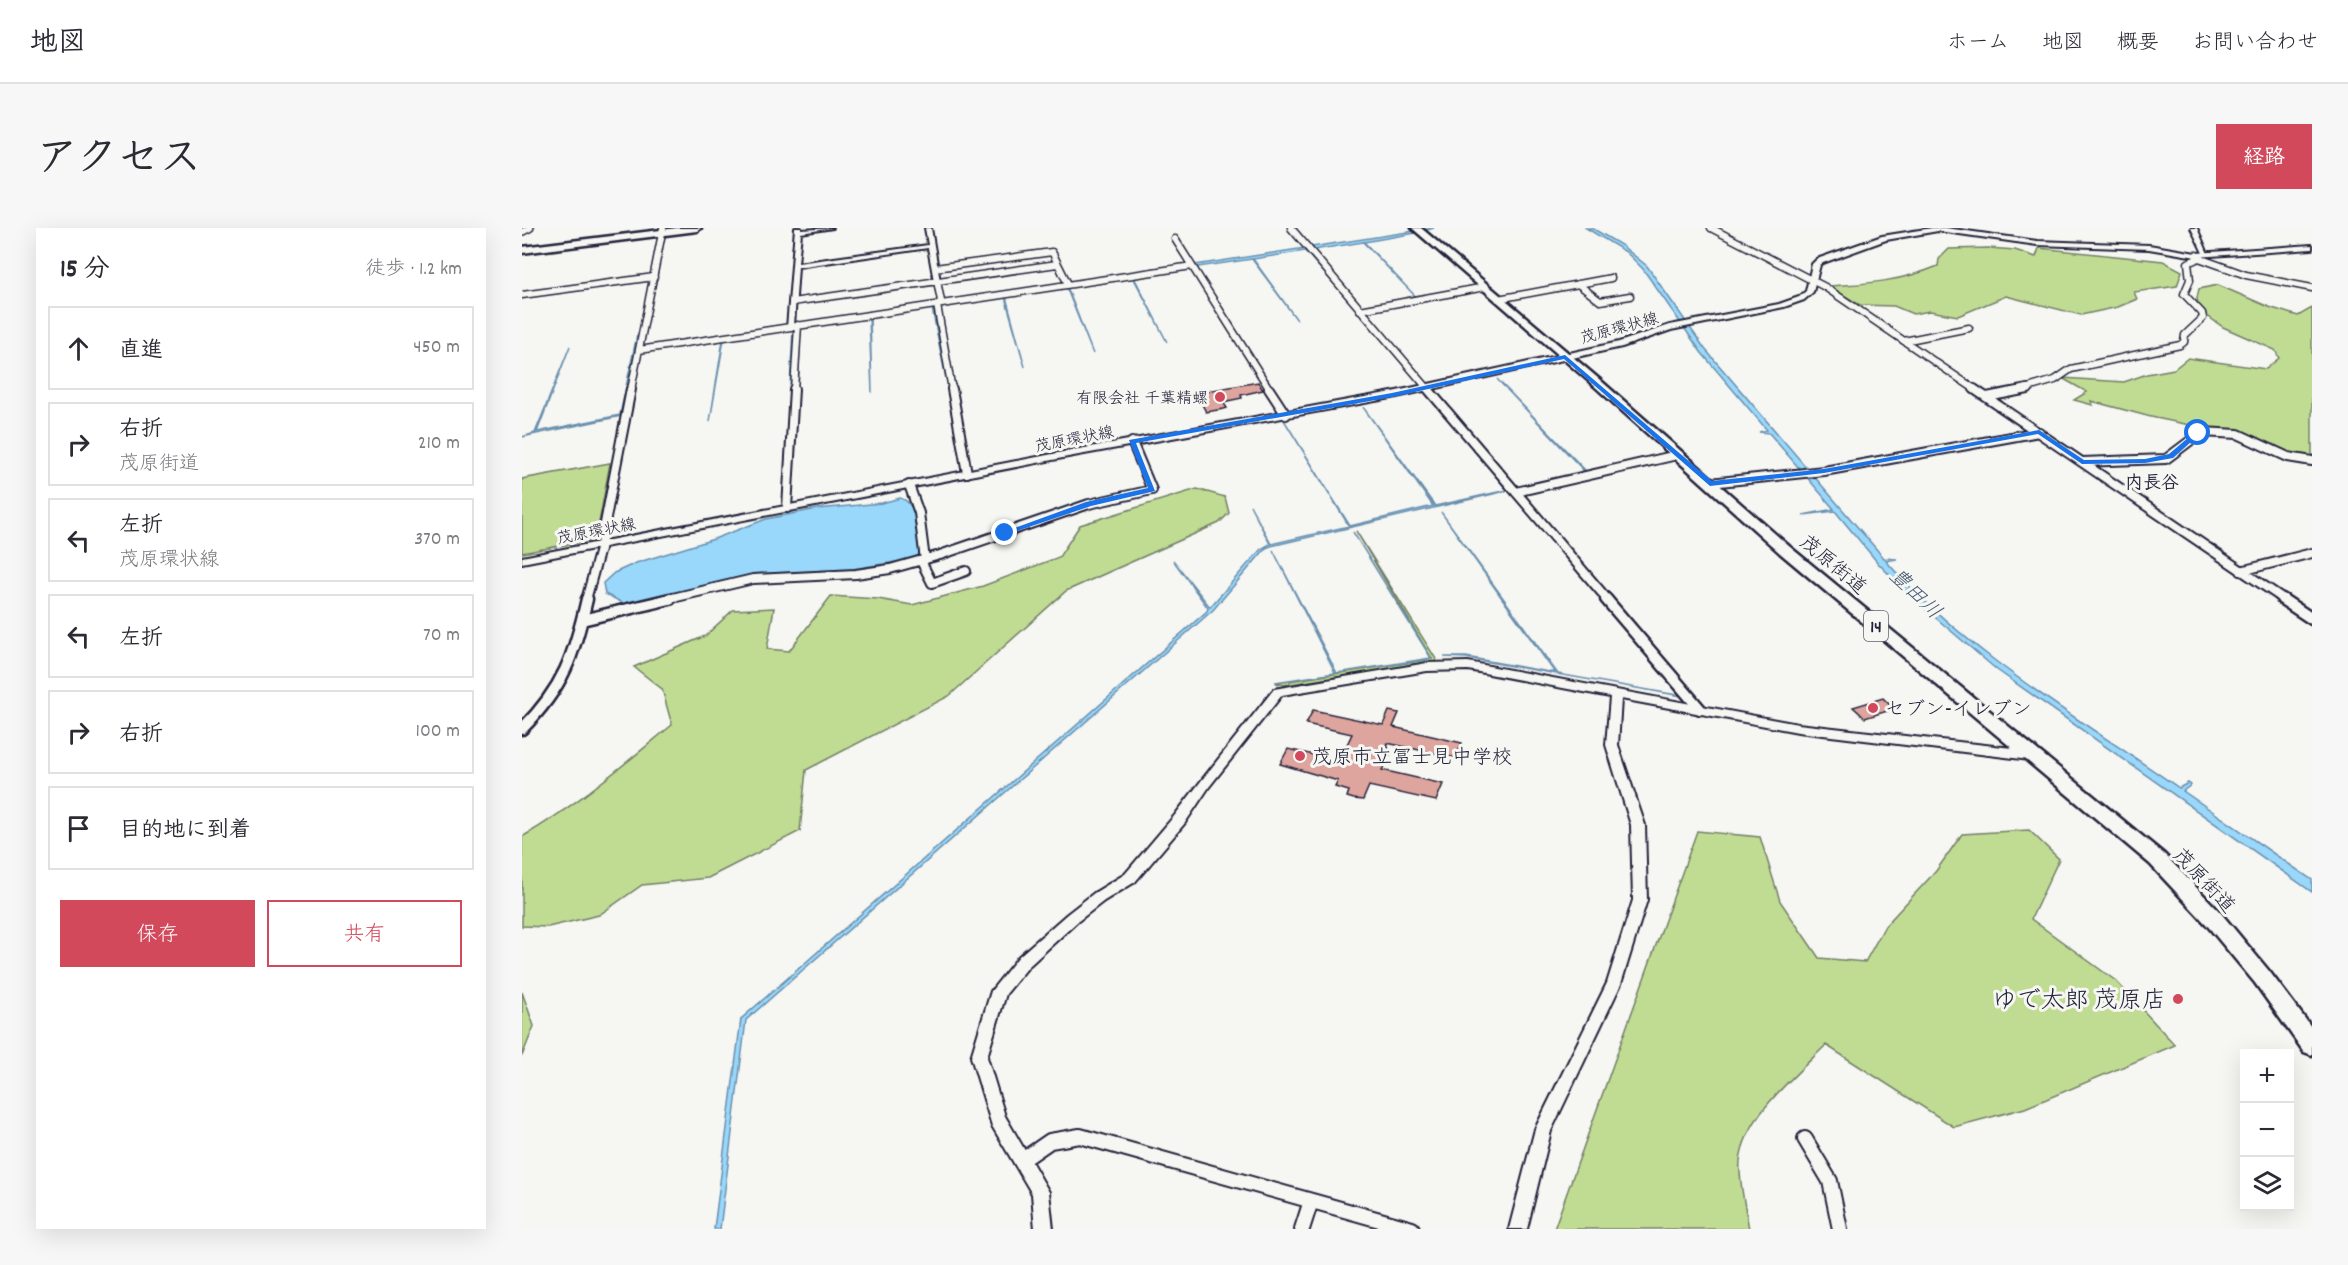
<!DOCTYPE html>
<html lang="ja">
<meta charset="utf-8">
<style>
body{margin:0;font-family:Dekko,"Klee One",sans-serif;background:#f7f7f7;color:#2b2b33}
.controls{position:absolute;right:18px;bottom:18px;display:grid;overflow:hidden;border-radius:0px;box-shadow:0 6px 24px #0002}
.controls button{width:54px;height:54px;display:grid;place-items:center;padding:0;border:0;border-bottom:2px solid #e1e1e2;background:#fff;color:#2b2b33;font:30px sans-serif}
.stop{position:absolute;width:18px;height:18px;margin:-14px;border:4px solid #1a73e8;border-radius:50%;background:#fff}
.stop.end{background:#1a73e8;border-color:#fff;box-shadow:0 2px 6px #0008}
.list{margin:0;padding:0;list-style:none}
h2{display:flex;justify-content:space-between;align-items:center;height:78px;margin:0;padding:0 24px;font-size:26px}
h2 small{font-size:20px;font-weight:400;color:#7c7c81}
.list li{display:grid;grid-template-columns:39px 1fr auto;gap:18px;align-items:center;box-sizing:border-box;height:84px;margin:0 12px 12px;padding:0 12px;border:2px solid #e1e1e2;border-radius:0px}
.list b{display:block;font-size:22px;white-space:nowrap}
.list p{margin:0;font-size:20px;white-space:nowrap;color:#7c7c81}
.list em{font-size:20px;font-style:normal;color:#7c7c81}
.actions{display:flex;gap:12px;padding:18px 24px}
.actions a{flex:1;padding:14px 0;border:2px solid #d1495b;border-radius:0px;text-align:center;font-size:21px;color:#d1495b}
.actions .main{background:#d1495b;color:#fff}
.icon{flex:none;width:33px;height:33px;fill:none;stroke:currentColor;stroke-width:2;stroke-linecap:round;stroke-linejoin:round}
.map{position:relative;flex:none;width:1790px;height:1001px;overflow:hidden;border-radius:0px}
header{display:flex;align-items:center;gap:36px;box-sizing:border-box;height:84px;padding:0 30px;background:#fff;border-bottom:2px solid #e1e1e2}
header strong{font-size:28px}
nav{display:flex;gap:33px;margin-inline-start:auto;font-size:21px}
.intro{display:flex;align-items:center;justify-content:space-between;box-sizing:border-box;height:144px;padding:0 36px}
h1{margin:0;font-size:42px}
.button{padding:15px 27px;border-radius:0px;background:#d1495b;color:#fff;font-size:21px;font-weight:700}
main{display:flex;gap:36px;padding:0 36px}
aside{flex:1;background:#fff;border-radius:0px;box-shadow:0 6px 24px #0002}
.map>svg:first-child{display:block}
</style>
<header>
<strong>地図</strong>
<nav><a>ホーム</a><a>地図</a><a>概要</a><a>お問い合わせ</a></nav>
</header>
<div class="intro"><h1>アクセス</h1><a class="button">経路</a></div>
<main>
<aside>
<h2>15 分<small>徒歩 · 1.2 km</small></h2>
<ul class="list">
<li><svg class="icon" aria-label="ahead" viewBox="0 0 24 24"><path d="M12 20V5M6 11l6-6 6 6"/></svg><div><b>直進</b></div><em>450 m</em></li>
<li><svg class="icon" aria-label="right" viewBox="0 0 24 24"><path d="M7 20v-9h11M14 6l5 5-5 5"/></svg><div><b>右折</b><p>茂原街道</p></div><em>210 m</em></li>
<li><svg class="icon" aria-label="left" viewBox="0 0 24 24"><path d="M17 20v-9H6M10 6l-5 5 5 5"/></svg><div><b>左折</b><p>茂原環状線</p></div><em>370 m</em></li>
<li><svg class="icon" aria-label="left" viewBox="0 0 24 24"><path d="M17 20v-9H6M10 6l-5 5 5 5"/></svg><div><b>左折</b></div><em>70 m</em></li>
<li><svg class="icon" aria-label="right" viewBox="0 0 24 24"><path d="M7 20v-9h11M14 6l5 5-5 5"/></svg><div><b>右折</b></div><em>100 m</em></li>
<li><svg class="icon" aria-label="arrive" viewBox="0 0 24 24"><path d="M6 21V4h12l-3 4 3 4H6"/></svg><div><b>目的地に到着</b></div></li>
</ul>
<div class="actions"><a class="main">保存</a><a>共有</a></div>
</aside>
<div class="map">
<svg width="1790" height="1001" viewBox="0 0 1790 1001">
<rect width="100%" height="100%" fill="#f6f6f2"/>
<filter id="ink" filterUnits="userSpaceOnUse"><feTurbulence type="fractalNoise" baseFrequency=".0167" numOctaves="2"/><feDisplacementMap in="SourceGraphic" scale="12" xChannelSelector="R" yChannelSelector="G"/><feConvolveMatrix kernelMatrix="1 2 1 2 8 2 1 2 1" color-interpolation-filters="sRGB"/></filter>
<g filter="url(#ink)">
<path fill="#c0dc93" stroke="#717f67" stroke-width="1.5" d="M1467,20L1493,22L1514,29L1517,20L1641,33L1660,43L1655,58L1612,64L1615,71L1596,79L1559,87L1484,68L1436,88L1408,83L1391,86L1372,78L1338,77L1306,58C1345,56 1380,53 1416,38L1417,31L1427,21Z
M1696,57L1747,79L1776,88L1790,80V228L1766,225L1741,212L1629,189L1569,173L1571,177L1552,172L1565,164L1540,150L1602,154L1625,146L1652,141L1666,130L1744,141L1757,130L1753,122L1701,99L1677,82L1675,70L1677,61Z
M88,235L74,311L0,325V251Z
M675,261L703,269L707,285L697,295L544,363L427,468L284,542L278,603L186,650L120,657L77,687L26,699L0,698V609C55,577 101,537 150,497L140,461L112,439L183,408L211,382L252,380L245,421L267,423L309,368L356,371L390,377L461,358L537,329L558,297Z
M834,303L914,431L913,434L762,457L754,455L910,431Z
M1507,602L1537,631L1509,691L1594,753L1653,817L1503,880L1432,899L1304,817C1274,847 1222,889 1218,933C1216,950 1224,982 1227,1001H1032L1175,603L1238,609L1258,673L1297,730L1343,734L1363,698L1414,643L1440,606Z
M0,764L12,798L0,828Z"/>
<path fill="#99d8fb" stroke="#698fae" stroke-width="1.5" d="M912,0L894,5L842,14L896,71L841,14L785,23L834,81L783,23L731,31L775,92L730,31L669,40L707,103L668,40L612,49L645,114L611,49L545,59L571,126L544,59L484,69L503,139L483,69L411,80L424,151L410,80L348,89L350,165L347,89L279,100L275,177L278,100L272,101L267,179L271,101L202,111L188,193L201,112L123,122Z
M1064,0H1070L1099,17L1125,38L1183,121L1362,330L1375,331L1364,333C1443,424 1559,492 1657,560L1666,555L1669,557L1661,563L1790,652V664L1475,442L1388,368L1356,335L1313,283L1281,287L1312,281L1247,205L1237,204L1245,202L1179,124L1121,41L1104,24Z
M115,107L99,188L0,209L13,205L48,118L15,204L98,187Z
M975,151L1065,244L749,318L744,320L691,382L224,792L198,1001H192L219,791L685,383L686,380L651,332L688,379L739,321L748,316L728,277L749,316L827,298L762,192L828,298L911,278L841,179L913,278L985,262L906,167L987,262L1063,244Z
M993,268L1161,468L944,430L922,429H944L1033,445L919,284L1036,446L1159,468Z
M378,270C398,275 395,310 397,326L392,331L330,341L235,346L103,376L83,366L81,355L92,345L114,335L192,311L244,291L295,281L360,275Z
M831,304L910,431L753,454L813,445L751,322L815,445L909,430Z"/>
<path fill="#dea49e" stroke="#22223b" stroke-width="1.5" d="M736,154L741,162L719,167L720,170L701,174L705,180L702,181L684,184L674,165Z
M1361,470L1372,481L1343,490L1331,479Z
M791,482L861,497L867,483L877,485L871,499L940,515L934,530L865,515L868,527L860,542L921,556L914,573L847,558L841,572L832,571L825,569L827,563L813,559L816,553L758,536L766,521L817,533L830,506L784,496Z"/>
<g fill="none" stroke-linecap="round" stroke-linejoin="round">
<g stroke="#22223b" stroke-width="9">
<path id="minor-far3" d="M769,0L907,162
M1189,0L1303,59L1454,162
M0,4L8,0
M653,11L748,162
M1677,30L1724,47L1790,60
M413,40L530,24L546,56
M415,53L419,73L415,77L430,162
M1056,56L1078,73L1108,68
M0,67L132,49
M976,71L1089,50
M270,74L535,36
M838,82L963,59
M1382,113L1447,100
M117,122L670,38
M109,162L141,0
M272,162L276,97
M1499,162L1533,152L1549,141L1658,117L1662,114L1663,107L1681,90L1680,85L1662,66L1668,52L1666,35L1677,30L1674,27"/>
</g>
<g stroke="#22223b" stroke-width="12">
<path id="minor-far2" d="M430,161L445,245
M747,161L764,187
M906,161L1086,372
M1452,161L1763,372
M1465,169L1506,161
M1560,234L1644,231L1680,204L1716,206L1766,229L1790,233
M1188,255L1302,243L1517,204
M387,257L397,285L403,332
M994,264L1155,227
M265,280L272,161
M399,333L410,355L444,343
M1719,343L1790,325
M64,372L78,321L109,161
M142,372L231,351L334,346L368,341L418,327L567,276L630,262L610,214"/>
</g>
<g stroke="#22223b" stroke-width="15">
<path id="minor-far1" d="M1084,371L1178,481
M1760,371L1790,391
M60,392L148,371
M0,501C42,459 52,427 65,371"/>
</g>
<g stroke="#22223b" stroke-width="18">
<path id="minor" d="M1283,911L1308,953L1318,1001
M499,933L528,913L558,908L890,1001
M780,1001L789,973"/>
</g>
<g stroke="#22223b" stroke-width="4">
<path id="tertiary" d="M273,0H279V2L311,0L279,5L276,35L406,17L403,0H409L418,53L415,55L412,53L406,20L276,39L272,98L265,100Z
M1669,0H1675L1687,28L1682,27Z
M946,434L1276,496L1508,522L1512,524L1514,527L1512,530L1508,532L1276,504L1099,471L1096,517L1123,597L1125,672L1099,756L1029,903L1005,1001H987L1013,901L1085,755L1111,672L1109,597L1084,517L1088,469L946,442L905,443L760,467L687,559L663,595L613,654L582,673L555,694L507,738L484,766L465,829L483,888L527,964L531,1001H513L510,966L470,898L449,829L469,763L497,728L545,686L572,665L603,646L653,587L679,553L752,461L905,435Z"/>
</g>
<g stroke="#22223b" stroke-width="4">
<path id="secondary" d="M1410,0H1424L1515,13L1627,17L1674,25L1790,17V21L1674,29L1627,21L1515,17L1416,3L1364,12L1301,35L1298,37L1291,64L1282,72L1262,79L1149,102L1100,119L870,170L546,229L0,335V329L546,223L870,164L1097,114L1148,97L1257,76L1277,69L1284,63L1290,36L1295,31L1360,8Z"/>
</g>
<g stroke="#22223b" stroke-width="5">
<path id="primary" d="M890,0H899L1077,151L1268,319L1642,626L1698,684L1747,743L1790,800V827L1782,824L1733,755L1684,696L1628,636L1258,325L1069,155Z"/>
</g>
<g stroke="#22223b" stroke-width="5">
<path id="trunk" d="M155,0H179L175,3L0,25V19Z"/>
</g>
<use href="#minor-far3" stroke="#f6f6f2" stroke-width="6"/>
<use href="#minor-far2" stroke="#f6f6f2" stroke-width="8"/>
<use href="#minor-far1" stroke="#f6f6f2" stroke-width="10"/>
<use href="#minor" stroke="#f6f6f2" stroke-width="14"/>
<use href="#tertiary" fill="#f6f6f2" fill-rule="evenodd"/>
<use href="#secondary" fill="#f6f6f2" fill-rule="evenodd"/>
<use href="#primary" fill="#f6f6f2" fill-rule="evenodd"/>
<use href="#trunk" fill="#f6f6f2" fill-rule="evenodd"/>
</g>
</g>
<path fill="#1a73e8" d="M1043,127L1190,253L1302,241L1517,202L1562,232L1623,231L1647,226L1673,204L1679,205L1651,230L1623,235L1560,236L1516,206L1302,245L1188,258L1042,131L870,169L614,215L633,263L569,278L486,306L479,305L564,274L626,260L607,212L870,165Z"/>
<g fill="#d1495b" stroke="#f6f6f2" stroke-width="2">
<circle cx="698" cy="169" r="6"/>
<circle cx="1351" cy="480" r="6"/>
<circle cx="778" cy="528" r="6"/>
<circle cx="1656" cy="771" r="6"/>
</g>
<g text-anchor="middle" stroke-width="6" stroke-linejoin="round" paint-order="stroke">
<g font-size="16" fill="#22223b" stroke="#f6f6f2">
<text transform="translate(1097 99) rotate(-15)" y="6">茂原環状線</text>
<text transform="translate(552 210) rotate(-11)" y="6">茂原環状線</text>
<text transform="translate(74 302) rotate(-11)" y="6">茂原環状線</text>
</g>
<g font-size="16" fill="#22223b" stroke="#f6f6f2" text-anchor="end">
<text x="686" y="175">有限会社 千葉精螺</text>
</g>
<g font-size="18" font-weight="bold" fill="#22223b" stroke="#f6f6f2">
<text x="1630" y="260">内長谷</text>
</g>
<rect fill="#f6f6f2" stroke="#626272" stroke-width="1.5" x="1342" y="383" width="24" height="30" rx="4.5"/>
<g font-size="18" font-weight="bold" fill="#22223b">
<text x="1354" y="404">14</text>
</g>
<g font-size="20" fill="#22223b" stroke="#f6f6f2">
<text transform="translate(1312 336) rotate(40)" y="7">茂原街道</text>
<text transform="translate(1683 652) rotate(47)" y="7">茂原街道</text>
</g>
<g font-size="20" fill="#22223b" stroke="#f6f6f2" text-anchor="start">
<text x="1363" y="487">セブン-イレブン</text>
<text x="790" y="535">茂原市立冨士見中学校</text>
</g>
<g font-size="21" font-style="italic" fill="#465975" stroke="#f6f6f2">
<text transform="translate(1394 365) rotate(44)" y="7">豊田川</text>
</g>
<g font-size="24" fill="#22223b" stroke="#f6f6f2" text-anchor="end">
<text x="1644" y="779">ゆで太郎 茂原店</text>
</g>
</g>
</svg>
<div class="controls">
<button>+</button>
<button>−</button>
<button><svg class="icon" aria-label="layers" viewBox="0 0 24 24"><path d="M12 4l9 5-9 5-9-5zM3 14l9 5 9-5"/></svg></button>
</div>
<div class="stop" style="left:1676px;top:205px"></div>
<div class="stop end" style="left:483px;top:305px"></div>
</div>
</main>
